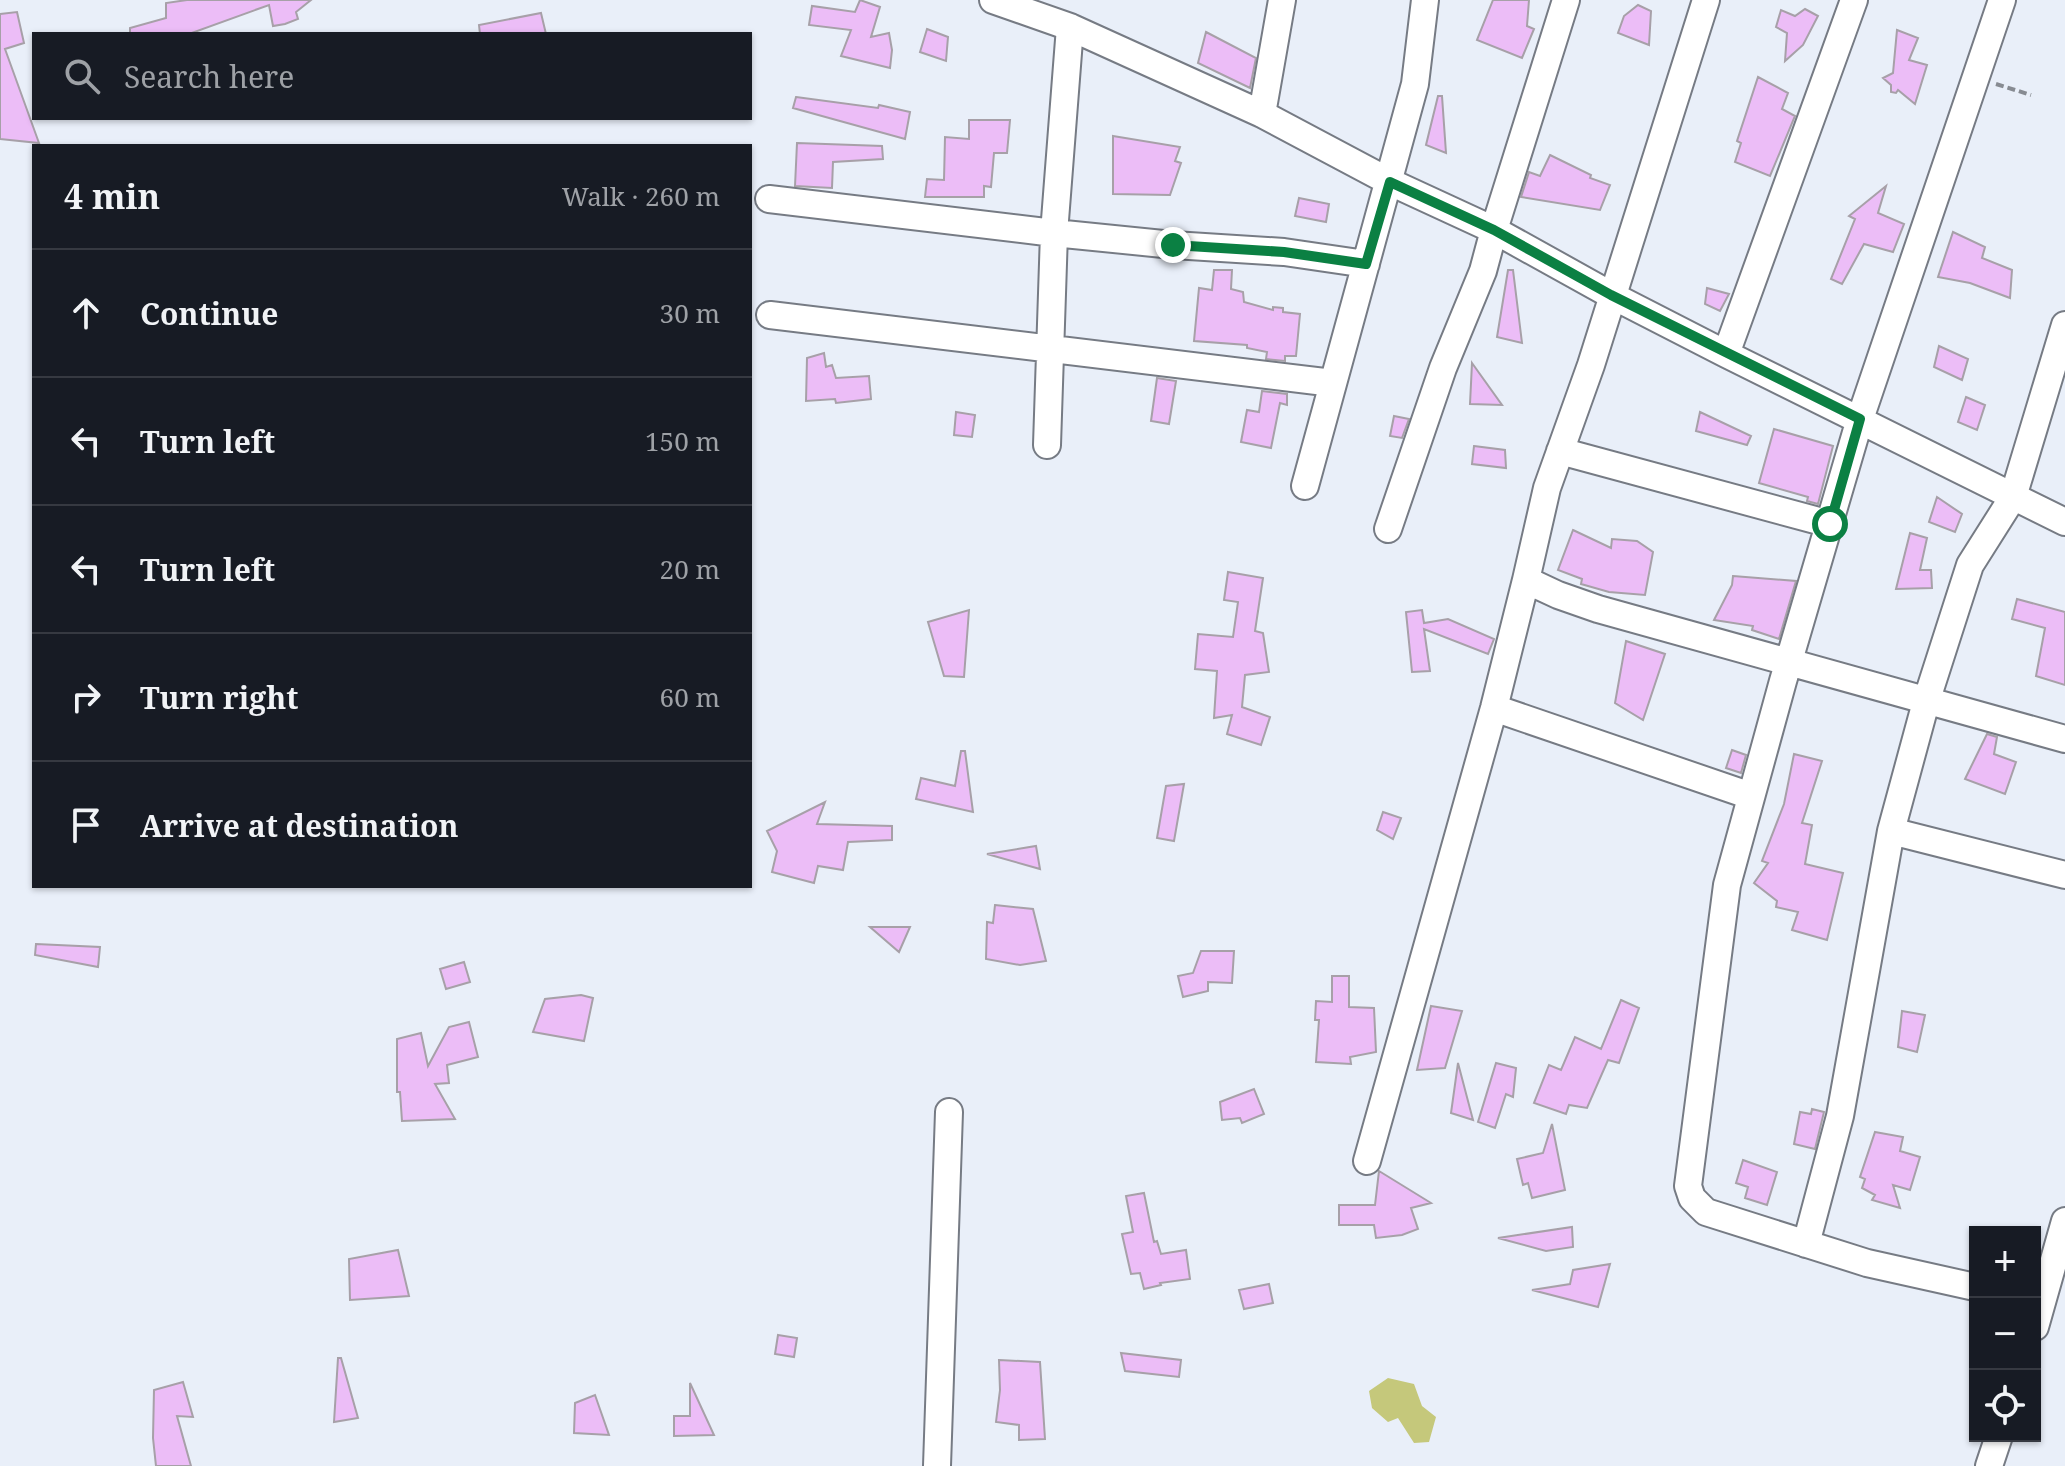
<!DOCTYPE html>
<meta charset="utf-8">
<style>
body{margin:0;font-family:"Noto Serif",serif;background:#242831;color:#f1f3f6}
.controls{position:absolute;right:24px;bottom:24px;display:grid;overflow:hidden;border-radius:0px;box-shadow:0 2px 6px #0004}
.controls button{width:72px;height:72px;display:grid;place-items:center;padding:0;border:0;border-bottom:2px solid #363941;background:#171b24;color:#f1f3f6;font:40px sans-serif}
.stop{position:absolute;width:24px;height:24px;margin:-18px;border:6px solid #0b8043;border-radius:50%;background:#fff}
.stop.end{background:#0b8043;border-color:#fff;box-shadow:0 2px 8px #0008}
.list{margin:0;padding:0;list-style:none}
h2{display:flex;justify-content:space-between;align-items:center;height:104px;margin:0;padding:0 32px;font-size:34px}
h2 small{font-size:26px;font-weight:400;color:#9ea1a6}
.list li{display:grid;grid-template-columns:52px 1fr auto;gap:24px;align-items:center;box-sizing:border-box;height:128px;padding:0 32px;border-top:2px solid #363941}
.list b{display:block;font-size:30px;white-space:nowrap}
.list em{font-size:26px;font-style:normal;color:#9ea1a6}
.icon{flex:none;width:44px;height:44px;fill:none;stroke:currentColor;stroke-width:2;stroke-linecap:round;stroke-linejoin:round}
.map{position:relative;flex:none;width:2065px;height:1466px;overflow:hidden}
.search{position:absolute;background:#171b24;box-shadow:0 2px 6px #0004;left:32px;top:32px;width:720px;height:88px;display:flex;align-items:center;gap:20px;box-sizing:border-box;padding:0 28px;border-radius:0px;color:#9ea1a6;font-size:30px}
.panel{position:absolute;background:#171b24;box-shadow:0 2px 6px #0004;left:32px;top:144px;width:720px;height:744px;border-radius:0px}
.map>svg:first-child{display:block}
</style>
<div class="map">
<svg width="2065" height="1466" viewBox="0 0 2065 1466">
<rect width="100%" height="100%" fill="#e9eff9"/>
<path fill="#c5c87b" d="M1388,1378L1414,1384L1422,1406L1436,1417L1429,1442L1414,1443L1398,1418L1388,1422L1372,1408L1369,1391Z"/>
<path fill="#ecbdf7" stroke="#a7a0a8" stroke-width="2" d="M187,0H311L296,12L298,19L285,24L273,26L269,5L189,34H130V28L166,18V3Z
M860,0L880,7L871,37L889,33L892,50L890,68L841,56L851,30L809,25L812,6L855,12Z
M1493,0H1529L1527,26L1534,29L1522,58L1477,40Z
M1638,5L1651,11L1649,45L1618,33L1624,16Z
M1805,9L1818,16L1803,45L1785,61L1787,33L1776,27L1781,10L1795,16Z
M17,12L24,43L5,49L39,143L0,139V14Z
M541,13L546,34H480L479,25Z
M927,29L948,37L946,61L920,52Z
M1897,30L1918,38L1909,60L1927,65L1915,104L1898,90L1896,93L1891,92V85L1883,78L1893,73Z
M1206,32L1256,58L1250,88L1198,63Z
M1758,77L1788,93L1782,109L1795,116L1770,176L1735,162L1741,143L1737,141Z
M1438,96H1442L1446,153L1426,145Z
M796,97L878,108L879,105L910,112L905,139L793,108Z
M969,120H1010L1007,153H994L991,187L984,186V197H925L927,179L944,180L945,137L969,139Z
M1113,136L1180,147L1175,161L1181,163L1170,195L1113,194Z
M797,143L882,146L883,159L833,162L832,188L795,186Z
M1550,155L1591,175L1590,178L1610,185L1600,210L1521,197L1529,172L1540,176Z
M1886,186L1878,213L1904,224L1893,252L1864,244L1842,284L1831,279L1855,219L1849,216Z
M1299,198L1329,204L1326,222L1295,216Z
M1953,232L1985,247L1982,258L2012,270L2010,298L1970,283L1938,277Z
M1214,270H1232L1231,289L1243,292L1244,302L1273,310V307L1283,308V312L1300,314L1296,356H1285V361L1266,359L1267,352L1247,348V345L1194,341L1199,288L1212,290Z
M1508,270H1513L1522,343L1497,337Z
M1707,288L1729,294L1720,311L1705,304Z
M1939,346L1968,359L1962,380L1934,367Z
M824,353L826,367L832,365L836,378L869,376L871,399L836,403L835,399L806,401L807,358Z
M1472,363L1502,405L1470,404Z
M1157,378L1176,381L1169,424L1151,421Z
M1262,391L1287,394V405L1280,403L1271,448L1241,442L1247,410L1259,412Z
M1966,397L1985,405L1977,430L1958,422Z
M956,412L975,415L972,437L954,435Z
M1700,412L1751,436L1747,445L1696,431Z
M1394,416L1409,419L1402,438L1390,436Z
M1774,429L1833,446L1818,504L1807,501L1808,497L1759,483Z
M1474,446L1505,450L1506,468L1472,464Z
M1937,497L1962,514L1955,532L1929,522Z
M1573,530L1611,548L1612,539L1637,541L1653,552L1645,595L1609,592L1581,584L1582,579L1558,570Z
M1910,533L1927,538L1920,570H1931L1932,588L1896,589Z
M1228,572L1263,578L1255,631L1263,633L1269,672L1245,675L1242,707L1270,717L1261,745L1227,734L1232,715L1214,718L1217,671L1195,669L1198,634L1233,637L1238,602L1224,600Z
M1733,576L1796,581L1779,639L1752,630L1753,626L1714,620L1732,585Z
M2017,599L2065,612V685L2036,676L2045,628L2012,619Z
M969,610L964,677L944,676L928,622Z
M1422,610L1424,623L1448,619L1494,639L1488,654L1424,629L1430,671L1412,672L1406,612Z
M1626,641L1665,654L1643,720L1615,703Z
M1987,734L1997,737L1994,754L2016,762L2005,794L1965,779Z
M1732,750L1746,755L1741,773L1726,768Z
M961,751H965L973,812L916,799L921,778L955,786Z
M1794,754L1822,761L1802,823L1812,825L1805,864L1843,873L1827,940L1792,930L1798,912L1776,907L1777,901L1754,883L1768,863L1762,861L1784,804Z
M1184,784L1174,841L1157,838L1166,786Z
M825,802L817,824L892,826V840L848,842L843,870L818,866L814,883L772,872L777,851L767,831Z
M1383,812L1401,818L1393,839L1377,830Z
M1036,846L1040,869L987,854Z
M995,905L1033,909L1046,961L1020,965L986,959L987,922L993,923Z
M870,927H910L899,952Z
M36,944L100,947L98,967L35,955Z
M1201,951H1234L1232,983L1208,982V991L1183,997L1178,976L1193,973Z
M464,962L470,982L446,989L440,969Z
M1332,976H1349V1007L1374,1008L1376,1052L1350,1057L1351,1064L1316,1062L1319,1020H1315L1316,1001L1332,1002Z
M581,995L593,998L584,1041L533,1032L545,999Z
M1621,1000L1639,1008L1619,1063L1608,1060L1587,1108L1569,1105L1566,1114L1534,1103L1549,1065L1561,1070L1575,1037L1601,1049Z
M1431,1006L1462,1011L1445,1068L1417,1070Z
M1902,1011L1925,1015L1917,1052L1898,1047Z
M469,1022L478,1057L447,1065L449,1083L435,1084L455,1119L402,1121L400,1092H397V1039L421,1033L428,1066L449,1027Z
M1458,1063L1473,1120L1451,1113Z
M1496,1063L1516,1068L1513,1097L1506,1094L1495,1128L1478,1122Z
M1254,1089L1264,1114L1242,1123L1240,1118L1222,1120L1220,1102Z
M1812,1109L1824,1112L1815,1149L1794,1144L1800,1112L1811,1114Z
M1552,1124L1565,1190L1532,1198L1528,1183L1523,1185L1517,1159L1543,1153Z
M1875,1132L1903,1137L1900,1151L1920,1157L1910,1190L1893,1185L1900,1208L1872,1200L1875,1195L1862,1188L1865,1179L1860,1177Z
M1743,1160L1777,1172L1767,1205L1745,1198L1748,1187L1736,1183Z
M1379,1171L1431,1203L1411,1208L1418,1229L1402,1235L1376,1238L1374,1225H1339V1205H1375Z
M1144,1193L1154,1242L1157,1241L1161,1254L1186,1250L1190,1279L1160,1283L1161,1285L1144,1289L1140,1273L1131,1274L1122,1234L1133,1232L1126,1196Z
M1572,1227L1573,1247L1546,1251L1498,1238Z
M398,1250L409,1296L350,1300L349,1259Z
M1610,1264L1598,1307L1532,1290L1570,1284L1573,1270Z
M1269,1284L1273,1303L1244,1309L1239,1290Z
M778,1335L797,1338L794,1357L775,1354Z
M1121,1353L1181,1360L1179,1377L1125,1371Z
M338,1358H341L358,1418L334,1422Z
M999,1360L1040,1362L1045,1439L1019,1440V1425L996,1422L1000,1390Z
M183,1382L193,1417L177,1416L191,1466H156L153,1438L154,1390Z
M690,1383L714,1435L674,1436V1416H690Z
M595,1395L609,1435L574,1433L575,1403Z"/>
<g fill="none" stroke-linecap="round" stroke-linejoin="round">
<g stroke="#767b84" stroke-width="30">
<path id="minor" d="M993,0L1070,27L1262,114L1390,182L1494,230L1611,295L1726,354L2065,522
M1706,0L1591,365L1547,488L1526,580L1558,595L1598,609L2065,739
M1262,114L1282,0
M769,199L1054,233L1173,245L1284,252L1366,264
M770,315L1333,383
M1726,354L1854,0
M1047,445L1054,233L1070,27
M1560,451L1830,524
M1305,486L1415,84L1425,0
M1388,529L1443,368L1483,271L1494,230L1566,0
M1494,708L1751,796
M1891,831L2065,875
M1367,1161L1494,708L1526,580
M1806,1244L1840,1116L1891,831L1926,702L1970,565L2013,497L2065,325
M1975,1287L1867,1263L1706,1212L1692,1198L1688,1186L1727,885L1783,681L1860,419L2002,0
M2035,1327L2065,1221
M937,1466L949,1112
M1989,1466L1999,1436"/>
</g>
<path stroke="#878b92" stroke-width="4" stroke-dasharray="8 4" stroke-linecap="butt" d="M1996,84L2031,95"/>
<use href="#minor" stroke="#fff" stroke-width="26"/>
</g>
<g fill="none" stroke-linecap="round" stroke-linejoin="round">
<path stroke="#0b8043" stroke-width="10" d="M1173,245L1284,252L1366,264L1390,182L1494,230L1611,295L1860,419L1830,524"/>
</g>
</svg>
<div class="controls">
<button>+</button>
<button>−</button>
<button><svg class="icon" aria-label="locate" viewBox="0 0 24 24"><circle cx="12" cy="12" r="6"/><path d="M12 2v4M12 18v4M2 12h4M18 12h4"/></svg></button>
</div>
<div class="stop" style="left:1830px;top:524px"></div>
<div class="stop end" style="left:1173px;top:245px"></div>
<div class="search"><svg class="icon" aria-label="search" viewBox="0 0 24 24"><circle cx="10" cy="10" r="6"/><path d="M15 15l6 6"/></svg>Search here</div>
<section class="panel">
<h2>4 min<small>Walk · 260 m</small></h2>
<ul class="list">
<li><svg class="icon" aria-label="ahead" viewBox="0 0 24 24"><path d="M12 20V5M6 11l6-6 6 6"/></svg><div><b>Continue</b></div><em>30 m</em></li>
<li><svg class="icon" aria-label="left" viewBox="0 0 24 24"><path d="M17 20v-9H6M10 6l-5 5 5 5"/></svg><div><b>Turn left</b></div><em>150 m</em></li>
<li><svg class="icon" aria-label="left" viewBox="0 0 24 24"><path d="M17 20v-9H6M10 6l-5 5 5 5"/></svg><div><b>Turn left</b></div><em>20 m</em></li>
<li><svg class="icon" aria-label="right" viewBox="0 0 24 24"><path d="M7 20v-9h11M14 6l5 5-5 5"/></svg><div><b>Turn right</b></div><em>60 m</em></li>
<li><svg class="icon" aria-label="arrive" viewBox="0 0 24 24"><path d="M6 21V4h12l-3 4 3 4H6"/></svg><div><b>Arrive at destination</b></div></li>
</ul>
</section>
</div>
